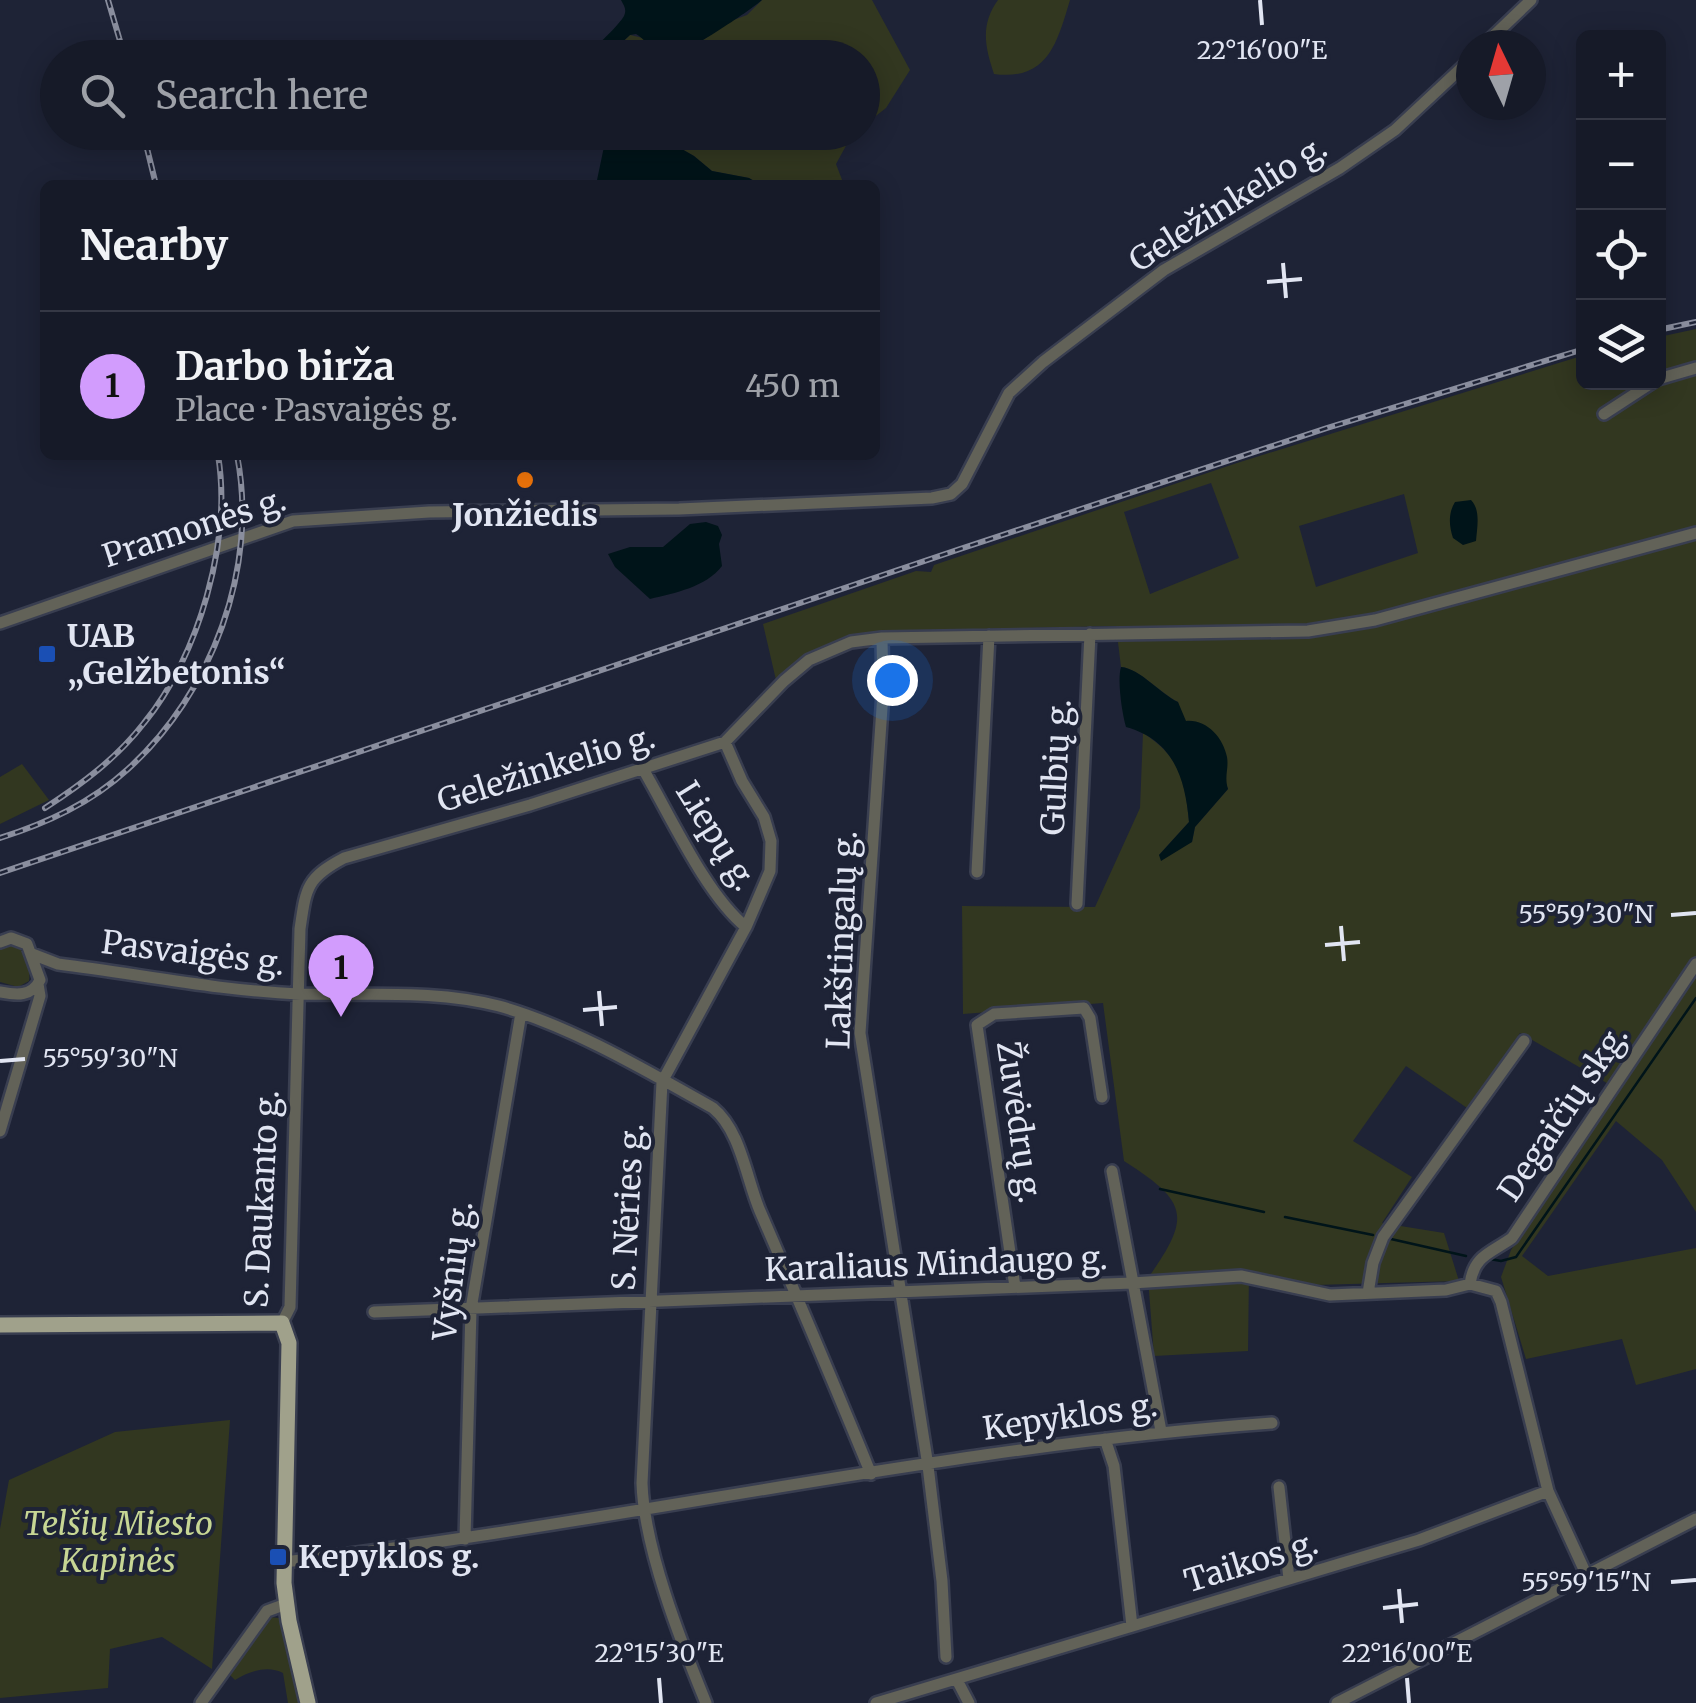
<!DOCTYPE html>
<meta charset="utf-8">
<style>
body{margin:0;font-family:Merriweather,serif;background:#1f2330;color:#f1f3f6}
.controls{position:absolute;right:30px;top:30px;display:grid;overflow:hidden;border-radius:15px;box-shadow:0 5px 25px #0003}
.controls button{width:90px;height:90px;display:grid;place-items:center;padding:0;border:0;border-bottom:2px solid #353845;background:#161a28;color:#f1f3f6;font:50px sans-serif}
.compass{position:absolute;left:1456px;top:30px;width:90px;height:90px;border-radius:50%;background:#161a28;box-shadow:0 5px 25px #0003;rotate:355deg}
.you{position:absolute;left:892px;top:680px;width:35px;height:35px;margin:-25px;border:8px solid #fff;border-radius:50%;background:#1a73e8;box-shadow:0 0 0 15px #1a73e833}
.badge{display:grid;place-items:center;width:65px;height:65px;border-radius:50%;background:#d29cfd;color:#111;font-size:32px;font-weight:700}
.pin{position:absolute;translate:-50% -82px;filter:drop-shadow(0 2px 5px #0008)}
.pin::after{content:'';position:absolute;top:52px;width:35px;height:30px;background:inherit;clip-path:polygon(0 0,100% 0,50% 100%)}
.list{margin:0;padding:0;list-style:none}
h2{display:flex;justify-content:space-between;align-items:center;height:130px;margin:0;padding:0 40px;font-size:42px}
h2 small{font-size:32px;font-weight:400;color:#9ea1a8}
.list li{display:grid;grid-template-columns:65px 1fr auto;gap:30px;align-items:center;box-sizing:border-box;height:150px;padding:0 40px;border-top:2px solid #353845}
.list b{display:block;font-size:38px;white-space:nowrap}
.list p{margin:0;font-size:32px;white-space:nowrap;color:#9ea1a8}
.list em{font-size:32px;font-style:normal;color:#9ea1a8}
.icon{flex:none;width:55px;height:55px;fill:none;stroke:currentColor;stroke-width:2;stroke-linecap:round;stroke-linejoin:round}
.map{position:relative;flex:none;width:1696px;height:1703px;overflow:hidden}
.search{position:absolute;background:#161a28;box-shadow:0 5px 25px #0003;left:40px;top:40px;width:840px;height:110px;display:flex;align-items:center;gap:25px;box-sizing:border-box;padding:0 35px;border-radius:55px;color:#9ea1a8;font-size:38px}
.panel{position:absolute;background:#161a28;box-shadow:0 5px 25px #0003;left:40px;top:180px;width:840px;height:280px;border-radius:15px}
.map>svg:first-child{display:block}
</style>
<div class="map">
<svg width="1696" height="1703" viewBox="0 0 1696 1703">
<rect width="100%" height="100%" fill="#1e2336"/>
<path fill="#323720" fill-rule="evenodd" d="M762,0H872L910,70L886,108L863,126L862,58H606L630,35L643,38L656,53L699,43L728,22L747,15Z
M998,0H1070C1057,43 1048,81 994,74C985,47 980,25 998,0Z
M645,133H853L836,164L844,185H761L749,178L712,171L694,156L659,136Z
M1696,329V1212L1662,1160L1616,1121L1522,1256L1548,1276L1696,1248V1369L1636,1385L1622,1339L1526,1359L1501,1277L1511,1250L1619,1090L1520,1033L1470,1110L1406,1066L1353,1141L1412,1177L1382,1223L1444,1233L1459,1281L1314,1285L1249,1272L1248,1351L1154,1356L1148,1278C1192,1216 1188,1202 1124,1161L1103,1003L963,1014L962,906L1095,907L1140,808L1143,733C1180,757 1185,779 1189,822L1159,855L1192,842L1195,827L1228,789L1223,776L1227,768L1181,717L1178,702C1160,693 1140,669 1121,667L1116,626L894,631L856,635L823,646L776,680L763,624L916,571L931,572L934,565L1237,463L1578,357L1583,355L1584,382H1658L1659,337ZM1211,483L1239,558L1150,594L1124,512ZM1404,494L1418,553L1316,587L1299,526Z
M22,764L49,800L0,824V777Z
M15,944C25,950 31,970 29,981L18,987L0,982V948Z
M230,1420L212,1669L162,1637L110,1649L108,1688L0,1698V1529L9,1480L115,1432Z
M269,1617L279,1618L282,1623L300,1703H288L283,1673C268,1665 249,1671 235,1680L227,1672Z"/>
<path fill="#001419" d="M621,0H762C751,10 681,57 668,57C654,56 647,40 636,34L630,35L606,57H581C589,55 620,24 624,16C627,9 624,6 621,0Z
M636,132L659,136L694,156L712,171L749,178L761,185H596L606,137Z
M1471,500C1481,510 1477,528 1476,541L1463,545L1453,538C1449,526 1448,513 1455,502Z
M706,522L718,526L722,535L719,544L722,566C706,587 675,593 650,599L615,567L608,554L630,547H663L690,524Z
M1121,667C1141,669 1159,693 1178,702L1186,721C1206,719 1223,737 1227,757C1229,769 1224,776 1228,789L1195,827L1192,842L1161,861L1159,855L1189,822C1185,777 1173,740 1126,727C1122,713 1117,680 1121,667Z"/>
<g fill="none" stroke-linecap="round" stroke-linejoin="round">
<path stroke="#001419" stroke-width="2.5" d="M1160,1189L1264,1212
M1285,1217L1373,1235
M1391,1239L1466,1256
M1490,1259L1501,1261L1516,1257L1696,998"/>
<g stroke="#393e50" stroke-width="16">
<path id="minor" d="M1484,45L1531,0
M1658,379L1696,368
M1604,414L1653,382
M0,623L293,521L429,512L679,509L932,498L951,494L962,484L1009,393L1043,362L1164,270L1340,168L1395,130L1471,59
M882,638L883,693L860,1033L928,1466L942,1581L946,1657
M643,769C670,815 706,895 746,927
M977,872L989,636
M1077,904L1090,634
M0,942L11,938L27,944L40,980C32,997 16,995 0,992
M32,954L58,964C139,974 220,991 301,994C368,996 434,989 499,1006C571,1026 647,1071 713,1108C741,1131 746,1178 760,1211C798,1299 835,1386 871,1474
M0,1131L40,996L38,984
M1112,1171L1161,1431
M1470,1284C1474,1255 1491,1253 1512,1238L1696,964
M1015,1287L977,1025L994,1014L1084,1008L1090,1018L1102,1097
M1368,1293L1373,1263L1383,1237L1524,1041
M374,1312L1132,1283L1241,1276L1330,1295L1446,1290L1470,1284L1496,1291L1501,1302L1548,1491
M282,1323L290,1307L300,929C306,888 306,878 344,858L530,805L725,742L784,681L809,660L851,642L882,638L1308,631L1375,620L1696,533
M1105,1439L1114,1466L1132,1626
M1279,1487L1289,1579
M465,1539L471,1309L521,1013
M284,1562C614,1524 940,1447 1272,1423
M957,1680L969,1703
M201,1703L267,1611L286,1604
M706,1703C681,1642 644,1548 642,1483L662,1082L746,927L770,871L771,841L764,817L742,781L725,742
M876,1703L1419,1540L1548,1491L1587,1576
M1337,1703L1696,1519"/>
</g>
<g stroke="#393e50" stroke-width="20">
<path id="major" d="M0,1325L282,1323L289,1343L284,1583L289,1621L308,1703"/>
</g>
<use href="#minor" stroke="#626258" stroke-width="11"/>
<use href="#major" stroke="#a0a18b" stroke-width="15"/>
<g stroke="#8a8e9e" stroke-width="6">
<path id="rail" d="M108,0L125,58
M143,132L156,185
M1658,330L1696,322
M45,808C82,784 117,758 144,723C199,656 232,540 218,455
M0,838C47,823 91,803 128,769C212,693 259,568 237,455
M0,873L960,549L1327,428L1584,349"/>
</g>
<use href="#rail" stroke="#1e2336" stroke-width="2.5" stroke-dasharray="8" stroke-linecap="butt"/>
</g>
<path fill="none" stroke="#e1e5f2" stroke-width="4" d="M1260,0L1262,25M1283,263L1286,298M1267,282L1302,279M1671,915L1696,913M1341,926L1344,961M1325,945L1360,942M599,991L602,1026M583,1010L617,1007M0,1061L25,1059M1671,1582L1696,1580M1399,1589L1402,1623M1383,1608L1418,1604M659,1678L661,1703M1407,1678L1409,1703"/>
<circle fill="#e8710a" stroke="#1e2336" stroke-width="4" cx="525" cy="480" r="10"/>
<g fill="#1a4fb4" stroke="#1e2336" stroke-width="4">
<rect x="37" y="644" width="20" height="20" rx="5"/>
<rect x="268" y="1547" width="20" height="20" rx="5"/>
</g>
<g text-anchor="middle" stroke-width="8" stroke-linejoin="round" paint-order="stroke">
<g font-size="32" fill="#e1e5f2" stroke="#1e2336">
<text transform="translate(1228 204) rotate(-32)" y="11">Geležinkelio g.</text>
<text transform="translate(194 528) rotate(-18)" y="11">Pramonės g.</text>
<text transform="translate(1056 767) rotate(-87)" y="11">Gulbių g.</text>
<text transform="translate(546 769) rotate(-17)" y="11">Geležinkelio g.</text>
<text transform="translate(716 836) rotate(58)" y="11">Liepų g.</text>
<text transform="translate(842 940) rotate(-88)" y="11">Lakštingalų g.</text>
<text transform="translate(193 953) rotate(7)" y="11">Pasvaigės g.</text>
<text transform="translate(1563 1113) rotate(-56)" y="11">Degaičių skg.</text>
<text transform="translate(1019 1122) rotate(82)" y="11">Žuvėdrų g.</text>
<text transform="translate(262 1199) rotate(-87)" y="11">S. Daukanto g.</text>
<text transform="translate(628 1207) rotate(-87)" y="11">S. Nėries g.</text>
<text transform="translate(936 1264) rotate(-2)" y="11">Karaliaus Mindaugo g.</text>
<text transform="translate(453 1271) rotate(-83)" y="11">Vyšnių g.</text>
<text transform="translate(1070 1417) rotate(-8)" y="11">Kepyklos g.</text>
<text transform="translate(1251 1562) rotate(-17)" y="11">Taikos g.</text>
</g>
<g font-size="32" font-weight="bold" fill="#e1e5f2" stroke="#1e2336" text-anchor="start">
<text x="525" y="526" text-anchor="middle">Jonžiedis</text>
<text x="67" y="647">UAB<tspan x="67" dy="37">„Gelžbetonis“</tspan></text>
<text x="298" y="1568">Kepyklos g.</text>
</g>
<g font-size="32" font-style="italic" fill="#c7d694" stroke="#1e2336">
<text x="118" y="1535">Telšių Miesto<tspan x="118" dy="37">Kapinės</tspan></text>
</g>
</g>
<g font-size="25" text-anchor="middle" fill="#e1e5f2" stroke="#1e2336" stroke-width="8" stroke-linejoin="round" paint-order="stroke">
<text x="1262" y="59">22°16'00"E</text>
<text x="1586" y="923">55°59'30"N</text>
<text x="110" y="1067">55°59'30"N</text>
<text x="1586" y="1591">55°59'15"N</text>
<text x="659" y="1662">22°15'30"E</text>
<text x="1407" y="1662">22°16'00"E</text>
</g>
</svg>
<div class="controls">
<button>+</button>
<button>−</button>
<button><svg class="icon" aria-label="locate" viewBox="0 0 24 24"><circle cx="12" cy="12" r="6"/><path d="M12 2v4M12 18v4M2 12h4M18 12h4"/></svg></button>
<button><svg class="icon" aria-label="layers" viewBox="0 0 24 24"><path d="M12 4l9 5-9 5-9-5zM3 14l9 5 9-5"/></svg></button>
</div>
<svg class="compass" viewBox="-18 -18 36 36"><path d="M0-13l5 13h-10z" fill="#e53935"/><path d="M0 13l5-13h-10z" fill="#9ea1a8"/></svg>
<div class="you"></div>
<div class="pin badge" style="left:341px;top:1017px">1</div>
<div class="search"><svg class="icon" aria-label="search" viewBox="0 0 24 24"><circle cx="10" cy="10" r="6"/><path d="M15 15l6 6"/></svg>Search here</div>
<section class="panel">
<h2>Nearby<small></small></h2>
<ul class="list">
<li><span class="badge">1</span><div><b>Darbo birža</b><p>Place · Pasvaigės g.</p></div><em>450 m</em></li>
</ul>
</section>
</div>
